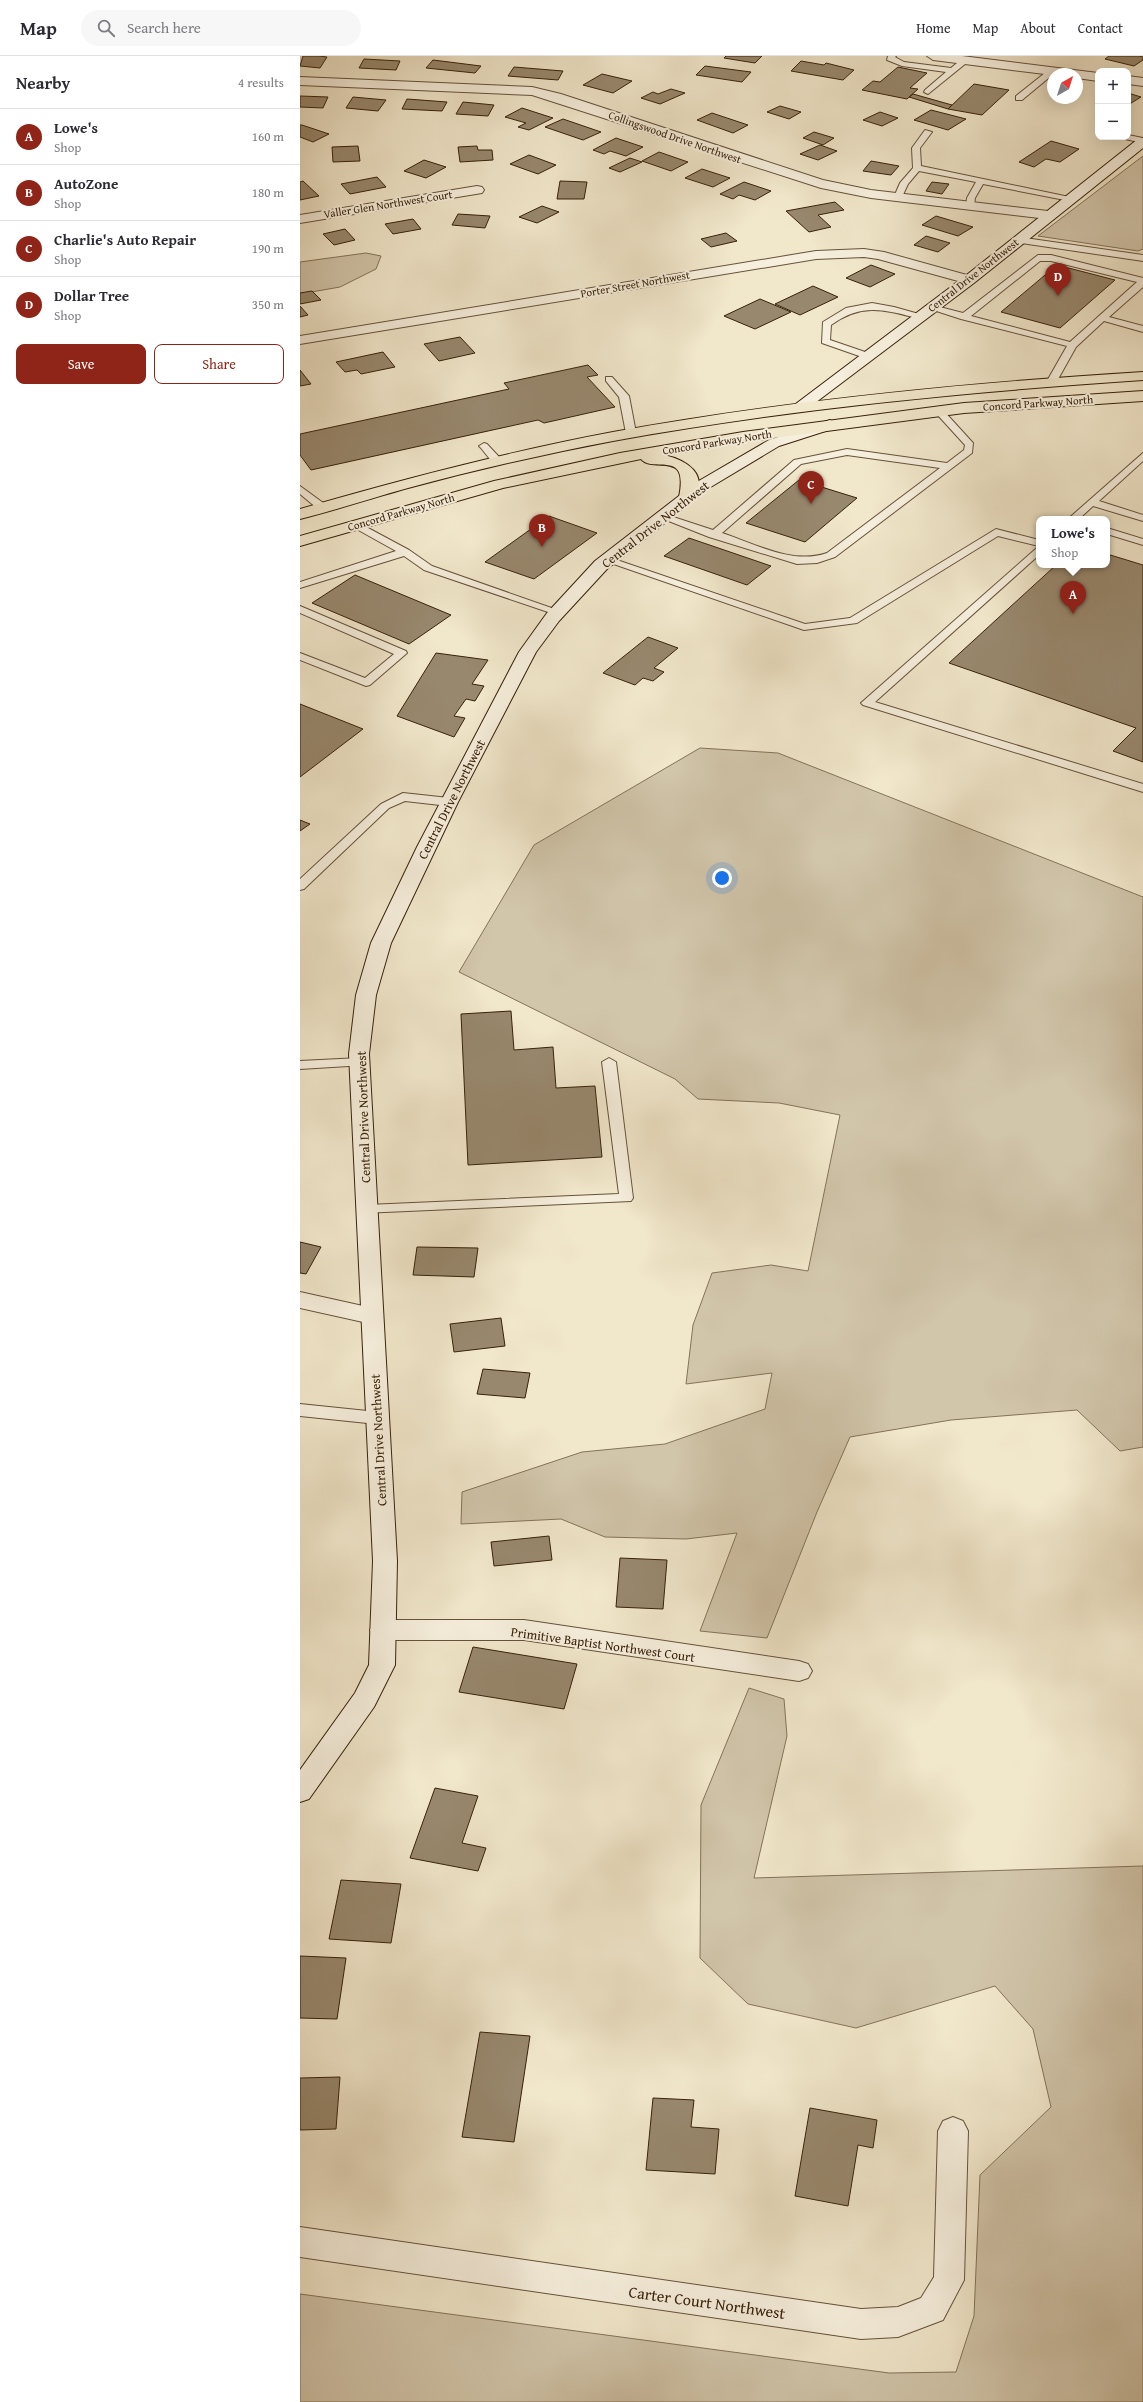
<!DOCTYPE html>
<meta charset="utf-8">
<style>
body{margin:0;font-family:"Gentium Book Plus",serif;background:#f7f7f7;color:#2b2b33}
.controls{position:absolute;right:12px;top:12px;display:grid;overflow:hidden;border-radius:8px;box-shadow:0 4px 16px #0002}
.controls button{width:36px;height:36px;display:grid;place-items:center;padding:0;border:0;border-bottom:1px solid #e1e1e2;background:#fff;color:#2b2b33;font:20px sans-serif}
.compass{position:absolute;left:747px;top:12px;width:36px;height:36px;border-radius:50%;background:#fff;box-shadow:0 4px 16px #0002;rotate:39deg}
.you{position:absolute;left:422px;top:822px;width:14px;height:14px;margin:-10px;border:3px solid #fff;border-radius:50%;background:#1a73e8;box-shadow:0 0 0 6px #1a73e833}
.badge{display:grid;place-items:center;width:26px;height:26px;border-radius:50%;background:#8f2418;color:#fff;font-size:13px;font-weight:700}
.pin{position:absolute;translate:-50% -33px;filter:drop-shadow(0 1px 2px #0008)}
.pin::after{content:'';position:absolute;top:21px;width:14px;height:12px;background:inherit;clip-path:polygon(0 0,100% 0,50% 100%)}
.popup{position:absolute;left:736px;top:460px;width:74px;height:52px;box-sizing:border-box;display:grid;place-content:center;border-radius:8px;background:#fff;filter:drop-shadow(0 1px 3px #0005);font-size:13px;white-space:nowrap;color:#7c7c81}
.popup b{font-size:15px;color:#2b2b33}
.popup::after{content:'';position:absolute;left:50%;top:100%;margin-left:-8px;border:8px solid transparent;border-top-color:#fff}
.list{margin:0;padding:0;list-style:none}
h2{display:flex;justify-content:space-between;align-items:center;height:52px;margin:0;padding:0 16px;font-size:17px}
h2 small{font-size:13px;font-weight:400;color:#7c7c81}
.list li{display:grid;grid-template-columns:26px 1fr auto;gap:12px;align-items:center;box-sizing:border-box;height:56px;padding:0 16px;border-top:1px solid #e1e1e2}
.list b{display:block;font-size:15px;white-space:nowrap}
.list p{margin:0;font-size:13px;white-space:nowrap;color:#7c7c81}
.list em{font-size:13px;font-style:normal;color:#7c7c81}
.actions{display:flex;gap:8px;padding:12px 16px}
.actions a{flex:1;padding:9px 0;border:1px solid #8f2418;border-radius:8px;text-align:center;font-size:14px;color:#8f2418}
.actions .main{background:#8f2418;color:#fff}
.icon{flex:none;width:22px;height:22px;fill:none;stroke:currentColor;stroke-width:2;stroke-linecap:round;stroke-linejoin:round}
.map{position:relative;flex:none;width:843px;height:2346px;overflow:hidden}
header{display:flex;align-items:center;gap:24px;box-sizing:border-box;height:56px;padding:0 20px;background:#fff;border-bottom:1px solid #e1e1e2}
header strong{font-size:19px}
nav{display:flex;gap:22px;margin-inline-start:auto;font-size:14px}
.search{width:280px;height:36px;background:#f7f7f7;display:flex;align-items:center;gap:10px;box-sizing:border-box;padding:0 14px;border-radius:22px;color:#7c7c81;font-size:15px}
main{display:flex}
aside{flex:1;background:#fff}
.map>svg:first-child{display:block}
</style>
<header>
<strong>Map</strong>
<div class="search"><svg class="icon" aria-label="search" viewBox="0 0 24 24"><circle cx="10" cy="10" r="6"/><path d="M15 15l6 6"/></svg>Search here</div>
<nav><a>Home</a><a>Map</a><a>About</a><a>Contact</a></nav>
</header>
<main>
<aside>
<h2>Nearby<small>4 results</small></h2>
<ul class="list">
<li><span class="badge">A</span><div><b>Lowe's</b><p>Shop</p></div><em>160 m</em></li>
<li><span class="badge">B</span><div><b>AutoZone</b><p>Shop</p></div><em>180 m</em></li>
<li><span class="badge">C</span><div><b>Charlie's Auto Repair</b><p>Shop</p></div><em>190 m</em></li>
<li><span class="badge">D</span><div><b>Dollar Tree</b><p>Shop</p></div><em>350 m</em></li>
</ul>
<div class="actions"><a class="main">Save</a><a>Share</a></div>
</aside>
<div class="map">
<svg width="843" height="2346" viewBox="0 0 843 2346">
<rect width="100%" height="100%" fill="#f1e7cb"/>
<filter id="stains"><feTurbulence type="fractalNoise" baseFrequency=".005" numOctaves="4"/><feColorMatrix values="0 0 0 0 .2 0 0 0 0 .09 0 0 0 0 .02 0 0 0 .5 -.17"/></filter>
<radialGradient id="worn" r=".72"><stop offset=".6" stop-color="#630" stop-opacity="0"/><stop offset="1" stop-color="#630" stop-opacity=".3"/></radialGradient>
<path fill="#d1c5aa" stroke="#84735a" d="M843,100V193L838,195L738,180Z
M66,197L81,200L76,213L40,231L0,238V206Z
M400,692L478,697L843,841V1391L820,1395L777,1354L651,1364L550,1381L517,1456L467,1582L400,1575L437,1477L386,1483L305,1481L261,1463L161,1468L162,1436L282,1396L365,1388L465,1353L472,1317L386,1328L393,1269L412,1217L471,1209L508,1215L540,1059L479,1047L398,1043L375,1023L159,916L234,789Z
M449,1632L484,1643L487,1680L454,1822L843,1810V2346H0V2238L589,2317L656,2316L674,2260L680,2119L751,2051L733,1973L695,1930L556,1972L448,1948L400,1902L401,1749Z"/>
<path fill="#98886e" stroke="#372109" d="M3,0H19L27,1L20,12L0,10Z
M426,0H462L455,7L424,2Z
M809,0H839L843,1V4L834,10L805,3Z
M64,3L100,5L96,14L59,12Z
M133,4L181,10L175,17L126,12Z
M501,5L524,9L526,7L554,14L543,24L491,15Z
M405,10L451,16L442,26L396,19Z
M214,11L263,15L258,24L208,20Z
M598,11L627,17L610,32L618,33L607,43L562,34L573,25L580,26Z
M302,18L332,25L313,37L283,29Z
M674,28L709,34L682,59L648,53Z
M371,33L385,37L360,48L341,42L353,36L358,38Z
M828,37L841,41L828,49Z
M613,38L652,49L648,53L609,41Z
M0,40L28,41L23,52L0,51Z
M53,41L86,44L78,55L46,52Z
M107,43L147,46L142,55L102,53Z
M163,46L194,49L188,60L156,58Z
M480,50L501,56L489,63L467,56Z
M222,52L253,62L229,74L218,71L226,67L205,61Z
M631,54L666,63L648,74L614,64Z
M580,56L598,62L582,70L563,64Z
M412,57L448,69L433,77L397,64Z
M263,63L301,76L283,84L245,71Z
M0,69H2L29,78L13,86L0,81Z
M514,76L534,82L523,89L503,82Z
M316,82L343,91L326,100L310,95L304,98L293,94Z
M751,85L779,93L760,106L746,103L734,111L719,106Z
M520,89L537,95L518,104L500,98Z
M58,90L60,105L33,106L32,91Z
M177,90L178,94H192L193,104L160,106L158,91Z
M359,96L388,106L371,115L342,105Z
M229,99L256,109L238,118L210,108Z
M330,102L342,106L320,116L309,112Z
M124,104L146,111L126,122L104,115Z
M571,105L599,110L591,119L563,115Z
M402,113L430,122L413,131L385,122Z
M77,121L86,131L50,138L41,128Z
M3,125L19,140L0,144V126Z
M260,125L287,126L284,143H257Z
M444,126L471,135L455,144L439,139L433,143L420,138Z
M632,126L649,128L642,138L626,135Z
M535,146L544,154L518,159L531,171L509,176L486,155Z
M242,150L259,156L237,167L219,161Z
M158,158L190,160L185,172L152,169Z
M636,160L673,171L658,180L622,169Z
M113,163L121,173L93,178L85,168Z
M45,173L55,184L34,189L23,178Z
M426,177L437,185L411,191L401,183Z
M626,180L650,187L638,196L614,189Z
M571,209L595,218L570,231L546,222Z
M757,209L815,224L760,272L701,256Z
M513,230L538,241L500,259L475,248Z
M12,235L21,244L0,248V237Z
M460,243L491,256L455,273L424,260Z
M0,250L8,259L0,261Z
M160,281L175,297L139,305L124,288Z
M83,296L95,311L61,318L57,314L45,316L36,306Z
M288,309L298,319L287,321L315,351L244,367L238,364L11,414L0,399V378L209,333L204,327Z
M0,314L11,328L0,330Z
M499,424L557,442L505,486L446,467Z
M249,460L297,477L234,523L185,506Z
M389,482L471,510L447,529L364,500Z
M807,498L843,509V706L813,695L836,672L649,607L756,509H807Z
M55,519L151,559L109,588L12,547Z
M348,581L378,592L354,612L364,616L353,625L343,622L335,629L303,617Z
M136,597L188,604L172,628L184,630L175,645L166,643L154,660L165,662L154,681L97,660Z
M0,648L63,673L0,721Z
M0,764L10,768L0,775Z
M211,955L214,994L253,991L256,1032L295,1030L302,1101L168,1109L161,958Z
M0,1186L21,1191L6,1218L0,1217Z
M117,1191L178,1192L174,1221L113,1219Z
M201,1262L205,1290L154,1296L150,1268Z
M183,1313L230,1317L225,1342L177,1338Z
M249,1480L252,1504L194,1510L191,1486Z
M320,1502L367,1504L363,1553L316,1551Z
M173,1591L277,1608L264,1653L159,1636Z
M135,1732L178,1740L162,1787L186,1792L178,1815L110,1802Z
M41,1824L101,1828L91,1887L29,1883Z
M0,1900L46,1902L37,1963L0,1962Z
M180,1976L230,1980L214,2086L162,2081Z
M40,2021L36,2073L0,2074V2022Z
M353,2042L394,2044L391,2071L419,2073L415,2118L346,2114Z
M510,2052L577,2064L573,2092L558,2089L548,2150L495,2140Z"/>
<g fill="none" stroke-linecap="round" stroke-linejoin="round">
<g stroke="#66523a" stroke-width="2">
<path id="lane" d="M588,0H596L595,1L604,6L651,12L663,2L670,4L628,38L624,36L625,34L646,16L602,10L587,4Z
M750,13L757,15L722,44H716V40Z
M625,74L632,76L620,92L621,110L774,142L770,145L683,128L675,142L674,150L670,153L666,150L667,142L676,126L619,115L608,128L601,143H595L594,141L600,127L613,112L612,92Z
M828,79L843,82V87L825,83L824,81H828Z
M718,181L843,199V205L715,186L714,184Z
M738,199H751L843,222V231L809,261L843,270V276L804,265L776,291L757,325L752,328L747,325L767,290L661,263L627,252L632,249L663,257ZM740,205H751L837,226L770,286L671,260Z
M572,247L594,251L626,260L621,263C585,254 563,246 531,269L530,284L571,298V302H565L522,287L523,266L546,252Z
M306,321H312L329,340L336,377L334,379L326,377L319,341L306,325Z
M639,352L642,353L673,387L672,397L535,501L517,507L497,508L409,481L356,460L361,457L413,474L494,404L547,393L647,407L664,394L665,389L634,355ZM547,399L640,412L527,497C493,509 455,488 422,477L501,408Z
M184,387L187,388L201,403V407H193L181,392L179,390Z
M843,397V405L799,445L843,459V465L793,450L779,463H768Z
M0,430L26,449V453H18L0,438Z
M55,465L109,494L132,510L263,556L262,558H254L124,514L104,500L0,532V526L96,495L51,470V466Z
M807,472L843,483V489L807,478Z
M696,473L739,484V499L575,646L843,728V736L563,649L561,647L739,490L698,480L557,567L504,574L302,504L307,501L311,502L505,568L550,562Z
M0,550L106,595L107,597L70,629L66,630L0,604V597L65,622L94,598L0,557Z
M103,737L149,742L155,746L149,750L105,745L89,752L4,833L0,834V823L81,748Z
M60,1002L65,1003L67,1006L65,1009L0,1013V1005Z
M309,1002L316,1006L333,1142L331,1145L62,1157L60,1154L62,1151L67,1149L319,1138L302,1006Z
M0,1348L77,1356L82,1358L84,1362L82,1366L77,1368L0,1360Z"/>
</g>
<g stroke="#66523a" stroke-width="2">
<path id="street" d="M627,0H662L798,17V25L777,22V18L753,19L633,4Z
M828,20L843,22V30L828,28Z
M0,21L232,31L261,38L523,124L571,134L748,155L755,159L748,163L571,142L521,132L232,39L0,29Z
M177,130L182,131L184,134L182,137L0,167V159Z
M564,193L584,196L674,221L676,224L669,228L578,203L564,201L516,203L0,288V280L516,195Z
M0,1236L72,1252L80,1254L83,1260L80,1266L72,1268L0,1252Z
M83,1564H224L499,1605L508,1608L512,1615L508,1622L499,1625L224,1584H83L74,1581L70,1574L74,1567Z
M653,2061L663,2065L668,2075L664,2224L643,2264L598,2281L561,2283L0,2201V2171L561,2253L598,2251L621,2242L634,2221L638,2075L643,2065Z"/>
</g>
<g stroke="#372109" stroke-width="2">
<path id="secondary" d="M843,82V92L674,227L507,353H497L494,350L497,347L664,221L838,83Z
M530,364L538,369L535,372L479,390L409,432L307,513L259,565L236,596L158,746L91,887L76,939L69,998L97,1505L95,1609L74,1651L9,1743L0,1746V1714L55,1637L69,1609L73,1505L49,998L56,939L71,887L117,791L219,596L247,557L295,505L397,426L469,384Z"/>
</g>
<g stroke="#372109" stroke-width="2">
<path id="highway" d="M843,316V324C665,336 489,353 313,385C244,398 175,414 108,432C72,442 36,454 0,463V453C103,423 207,396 313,376C489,344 665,327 843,316Z
M843,335V345L664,357L443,386L364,399C387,404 410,419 393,444H381L379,441C389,392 354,418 341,403L203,432L0,490V480L194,425L320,397L443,376L664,347Z"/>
</g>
<use href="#lane" fill="#f6efdd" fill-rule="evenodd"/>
<use href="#street" fill="#f6efdd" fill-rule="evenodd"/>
<use href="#secondary" fill="#f6efdd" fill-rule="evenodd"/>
<use href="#highway" fill="#f1e7cb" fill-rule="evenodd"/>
</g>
<g text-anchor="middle" stroke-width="4" stroke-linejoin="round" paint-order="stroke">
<g font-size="11" fill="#372109" stroke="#f6efdd">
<text transform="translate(375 81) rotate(19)" y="4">Collingswood Drive Northwest</text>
<text transform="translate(88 148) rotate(-9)" y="4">Valler Glen Northwest Court</text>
<text transform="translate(673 219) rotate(-38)" y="4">Central Drive Northwest</text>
<text transform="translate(335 228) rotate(-10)" y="4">Porter Street Northwest</text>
<text transform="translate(738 347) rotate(-4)" y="4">Concord Parkway North</text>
<text transform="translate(417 386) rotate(-9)" y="4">Concord Parkway North</text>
<text transform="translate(101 456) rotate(-16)" y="4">Concord Parkway North</text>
</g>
<g font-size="13" fill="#372109" stroke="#f6efdd">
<text transform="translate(355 468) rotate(-38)" y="5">Central Drive Northwest</text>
<text transform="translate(151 743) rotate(-63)" y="5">Central Drive Northwest</text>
<text transform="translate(63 1061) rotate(-92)" y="5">Central Drive Northwest</text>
<text transform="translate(78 1384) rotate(-93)" y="5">Central Drive Northwest</text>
<text transform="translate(303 1588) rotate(8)" y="5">Primitive Baptist Northwest Court</text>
</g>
<g font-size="16" fill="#372109" stroke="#f6efdd">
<text transform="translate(407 2246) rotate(8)" y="6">Carter Court Northwest</text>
</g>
</g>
<rect width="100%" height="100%" filter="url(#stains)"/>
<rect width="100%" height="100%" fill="url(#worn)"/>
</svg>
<div class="controls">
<button>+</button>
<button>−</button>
</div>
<svg class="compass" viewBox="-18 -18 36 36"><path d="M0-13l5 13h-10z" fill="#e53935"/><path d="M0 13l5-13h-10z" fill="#7c7c81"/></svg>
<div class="you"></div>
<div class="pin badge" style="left:773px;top:558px">A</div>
<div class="popup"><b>Lowe's</b>Shop</div>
<div class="pin badge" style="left:242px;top:491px">B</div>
<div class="pin badge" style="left:511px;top:448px">C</div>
<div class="pin badge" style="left:758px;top:240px">D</div>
</div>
</main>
